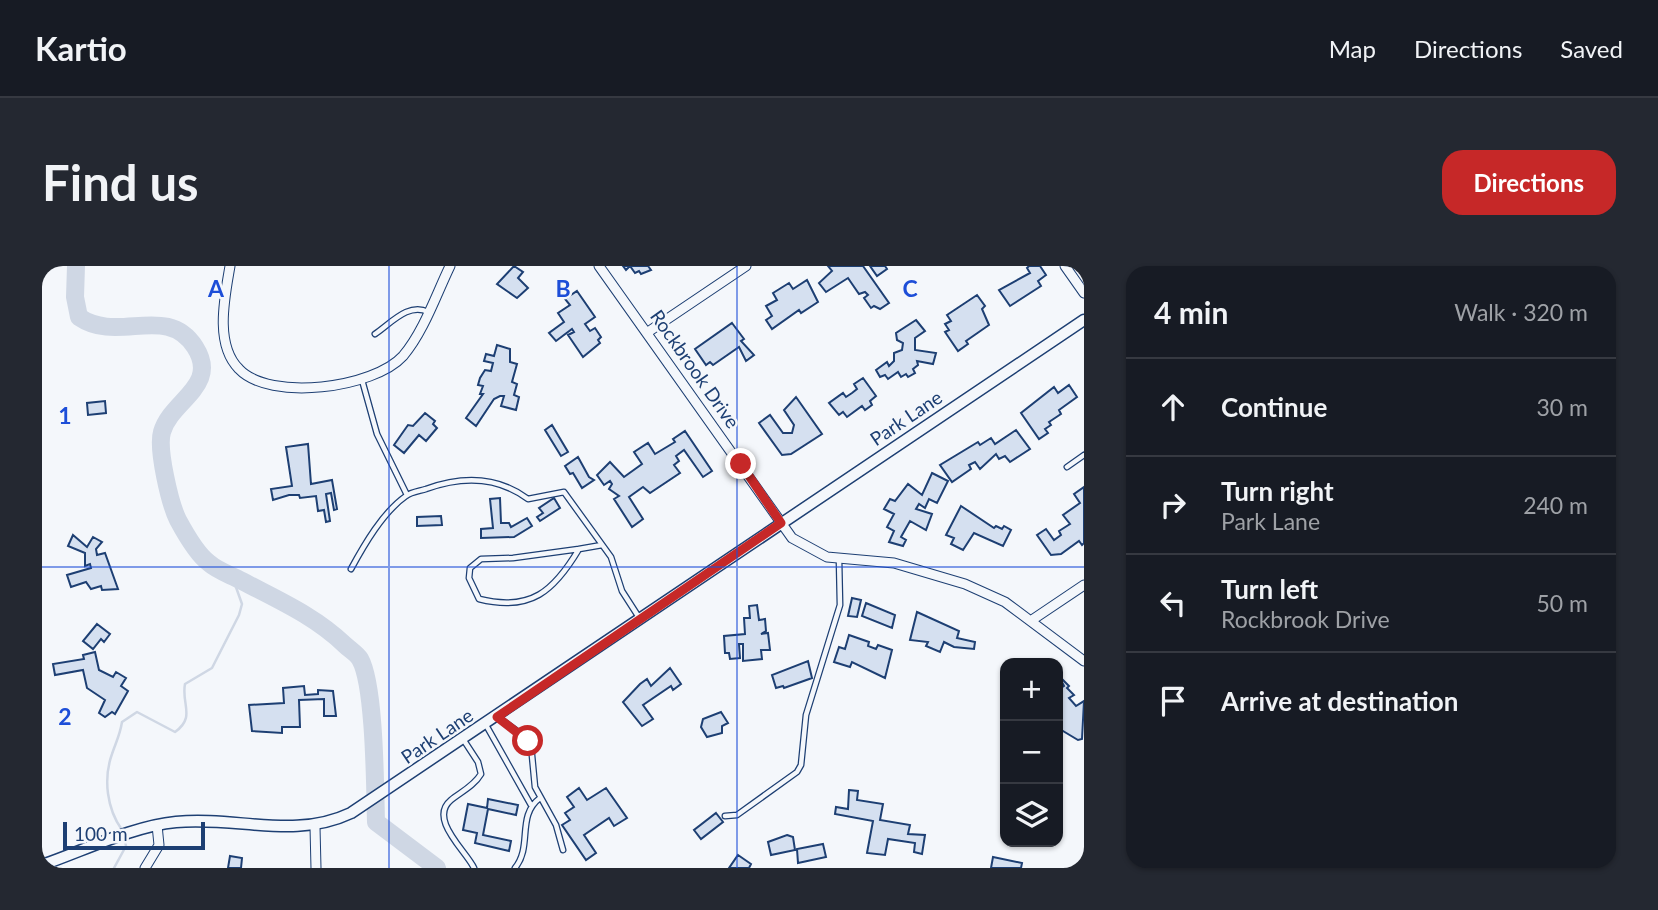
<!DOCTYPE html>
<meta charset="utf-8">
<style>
body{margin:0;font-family:Lato,sans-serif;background:#242831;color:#f1f3f6}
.controls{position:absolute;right:21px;bottom:21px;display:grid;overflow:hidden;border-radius:14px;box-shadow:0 2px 5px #0004}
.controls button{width:63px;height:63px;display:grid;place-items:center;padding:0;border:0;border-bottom:2px solid #363941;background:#171b24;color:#f1f3f6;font:35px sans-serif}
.scale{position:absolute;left:21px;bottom:18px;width:142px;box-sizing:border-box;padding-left:7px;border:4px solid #1d3f73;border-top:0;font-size:19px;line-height:24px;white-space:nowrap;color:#1d3f73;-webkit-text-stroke:5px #f4f7fb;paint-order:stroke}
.stop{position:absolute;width:21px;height:21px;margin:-16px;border:5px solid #c62828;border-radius:50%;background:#fff}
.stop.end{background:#c62828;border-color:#fff;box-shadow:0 2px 7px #0008}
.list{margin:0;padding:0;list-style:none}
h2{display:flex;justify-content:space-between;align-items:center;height:91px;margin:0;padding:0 28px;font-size:30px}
h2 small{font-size:23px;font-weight:400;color:#9ea1a6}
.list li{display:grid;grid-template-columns:46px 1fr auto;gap:21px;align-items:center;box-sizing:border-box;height:98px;padding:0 28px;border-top:2px solid #363941}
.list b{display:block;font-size:26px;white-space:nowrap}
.list p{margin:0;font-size:23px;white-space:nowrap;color:#9ea1a6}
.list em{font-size:23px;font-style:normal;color:#9ea1a6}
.icon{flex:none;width:38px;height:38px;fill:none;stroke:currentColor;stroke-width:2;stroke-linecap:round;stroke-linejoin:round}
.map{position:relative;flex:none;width:1042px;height:602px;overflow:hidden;border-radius:21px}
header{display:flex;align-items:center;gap:42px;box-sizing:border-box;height:98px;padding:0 35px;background:#171b24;border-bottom:2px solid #363941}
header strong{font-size:33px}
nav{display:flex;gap:38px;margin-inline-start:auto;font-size:24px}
.intro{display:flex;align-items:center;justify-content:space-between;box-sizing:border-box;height:168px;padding:0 42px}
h1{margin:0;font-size:49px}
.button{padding:18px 32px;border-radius:21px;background:#c62828;color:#fff;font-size:24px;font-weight:700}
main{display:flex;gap:42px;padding:0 42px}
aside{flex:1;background:#171b24;border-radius:21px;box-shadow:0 2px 5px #0004}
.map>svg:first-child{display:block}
</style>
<header>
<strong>Kartio</strong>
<nav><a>Map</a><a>Directions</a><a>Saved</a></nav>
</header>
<div class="intro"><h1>Find us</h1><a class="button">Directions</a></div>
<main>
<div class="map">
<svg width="1042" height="602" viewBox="0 0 1042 602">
<rect width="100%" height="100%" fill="#f4f7fb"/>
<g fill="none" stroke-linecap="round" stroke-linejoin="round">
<path stroke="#cfd7e4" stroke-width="2.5" d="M80,564C65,543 61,513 70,488C74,476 78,469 80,456L95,446L133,466C154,451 139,438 143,418L170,402L197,349L200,338L190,310
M72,602L84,580L82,570"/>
<path stroke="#cfd7e4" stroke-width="18" d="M34,0L33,31L37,51C76,78 125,37 153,81C178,120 129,134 120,166C115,183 128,238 136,254C143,267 156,289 167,297C176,305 189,309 200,315C236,334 273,350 303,379C307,383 315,388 318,393C333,419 333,523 334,556L395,602"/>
</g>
<path fill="#d5e0f0" stroke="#1d3f73" stroke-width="2" d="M472,0L481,6L476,12L486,22L475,32L455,18Z
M581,0H606L609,4L599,8L597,5L593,7L588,0L584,4Z
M786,0H821L847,37L838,43L832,40L829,42L822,32L826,29L823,26L817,28L806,12L784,26L777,17L790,5Z
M828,0H843L845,3L835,10Z
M987,0H998L1004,9L996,15L999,20L968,40L957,24L988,7L985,2Z
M765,14L776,36L759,47L757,44L730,63L724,54L730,50L724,40L735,34L731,27L747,17L751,23Z
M535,25L553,51L543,58L548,65L553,62L559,71L556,74L558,77L541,91L526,69L532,66L530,63L514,75L507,67L522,56L516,47L528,39L523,33Z
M935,29L943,40L940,43L947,59L924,75L926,78L916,85L903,66L907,64L903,58L909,55L905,49Z
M874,54L883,65L873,72V84L894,87L891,98L875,95L876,99L871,103L873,107L866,111L864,108L859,111L856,106L846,113L843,109L838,111L834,104L845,96L847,100L852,95V87L860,84L861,77L855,74L854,67Z
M690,57L702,73L699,75L712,89L704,95L697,81L671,99L668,96L664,99L653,83Z
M455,79L468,83V96L475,98L470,116L475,118L472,129L477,131L474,144L459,140L462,130H458L452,133L434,160L424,152L441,128H438L441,120L436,119L438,112L443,104L449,105L451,97L442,95L444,88L452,90Z
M821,112L834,130L828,135L830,139L823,144L820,140L805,151L801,146L797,149L787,137L801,127L804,131L810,127L815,123L812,118Z
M1027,119L1035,131L1017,144L1019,148L1007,156L1009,159L1003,163L1006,167L997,173L979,147L1012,121L1016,127Z
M754,131L780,168L749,188L740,189L717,157L728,149L741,167H750L752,159L742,144Z
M63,135L64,147L46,149L45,137Z
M383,147L393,155L391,158L395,162L384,175L377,169L362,187L352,179L366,159L371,160Z
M510,159L526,186L519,190L503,164Z
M974,164L988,183L968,196L963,190L957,193L954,188L938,203L933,196L927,199L929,203L910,216L898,199L936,176L938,179L949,172L953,178Z
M643,165L670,205L661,211L642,184L634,190L637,195L632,199L638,207L608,227L601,221L587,231L601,253L590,261L572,233L577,230L567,223L570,218L568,215L562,219L555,209L568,196L582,211L600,198L592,186L606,177L613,188L633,176L631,173Z
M266,178L269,218L290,214L295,243L292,244L289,227L284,228L288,255L284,256L282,244L276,245L274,230L258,232L257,229H247L231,234L229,223L250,220L244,181Z
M536,191L547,211L552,214L540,222L531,207L528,208L523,200Z
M890,207L906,215L895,237L887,233L883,242L877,238L874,243L890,248L884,264L868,255L859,271L864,274L861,280L847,276L852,265L845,261L852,248L842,243L848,233L853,235L866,218L880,229Z
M1042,221V277L1040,279L1037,275L1019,288L1009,289L995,269L1004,263L1012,274L1019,269L1017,265L1028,258L1021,249L1038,237L1032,228Z
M458,232L459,257H467L469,261L485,252L490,260L472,271L439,272V263L451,262L448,233Z
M512,232L518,242L498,255L495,251L501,247L497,242Z
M919,240L952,262L954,260L960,263L962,260L969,264L961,280L932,267L921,284L909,278L912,272L904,269Z
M399,250L400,259L375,260V251Z
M31,269L45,281L51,271L60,276L54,283L55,289L63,287L76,323L60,324L59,320L49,323L44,316L29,321L25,309L49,302L48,298L43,300V287L26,280Z
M810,332L819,334L815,351L806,350Z
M824,337L853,349L850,362L820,350Z
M715,339L717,354L723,353L724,365L719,368L726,367L728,384H719L720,393L701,395V378H697L698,392L688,393L687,387H683L682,370L703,368L702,352H708L707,340Z
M875,346L917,365L915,372L933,376L932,383L912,381L902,376L898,386L884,380L886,376L868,374Z
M55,358L68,368L62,376L59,373L51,383L41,375Z
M807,369L827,376L826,380L834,383L836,379L850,384L843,412L810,396L808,401L792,396L797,381L803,383Z
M53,386L57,404L71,411L74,406L84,412L79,420L86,425L73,448L70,446L63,451L57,447L63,434L45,422L41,404L13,409L11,398L42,393L41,389Z
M766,395L770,412L742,422L741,420L734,422L730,409Z
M628,402L639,418L631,424L629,420L601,439L611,453L600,460L581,436L598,418L605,413L609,420Z
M1016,409L1027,420L1025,422L1032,429L1027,432L1034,440L1042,435L1040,473L1036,474L1016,462V424L1022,420Z
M262,420L263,429L276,428V424L291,425L294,450H282V433L257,434L258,461H240V467L210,465L207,439L242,437L241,422Z
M679,446L686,457L680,460V467L665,471L659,461L661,453Z
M537,522L545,534L564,522L585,552L572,560L567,552L542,569L554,587L544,594L520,559L528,554L523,547L532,541L525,531Z
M807,524L816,525L815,534L841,538L838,554L868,559L866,568L883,569L880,588L872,586L873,577L846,573L843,589L825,587L831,555L793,548L794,541L806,543Z
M446,533L476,539L474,549L446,543L441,569L469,575L467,585L433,577L435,567L421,564L426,538L445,542Z
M674,547L681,556L659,573L652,564Z
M745,569L751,571L753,584L729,589L726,576Z
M781,578L784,591L756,597L755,583Z
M696,589L709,598L707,602H687Z
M188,590L200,592L199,602H186Z
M951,591L980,597L979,602H949Z"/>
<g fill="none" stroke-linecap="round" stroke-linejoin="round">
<g stroke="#1d3f73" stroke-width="7">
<path id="service" d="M333,68C349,57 367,36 386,46
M320,114L335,168L365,229
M1025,201L1042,189
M537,283L471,292L439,293L428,302L427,312L437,333C489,346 512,325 537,283L560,279
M309,303C322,279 341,246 364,230C369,226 378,225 384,223C420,210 455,210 486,233L522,226L569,291L580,325L598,353
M456,451L482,470L489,479L493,521L514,559L521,584
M444,459L489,539
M421,473L436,496L439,508C432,520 419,526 409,534C386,553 424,585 432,602
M683,550L695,549L755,506L759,499L764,449L798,339L797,293
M473,602C491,580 474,550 498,532"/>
</g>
<g stroke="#1d3f73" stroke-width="11">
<path id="minor" d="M188,0C183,30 172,78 197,103C228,136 332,122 361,90C382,65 394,29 408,0
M557,0L750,272L785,291L852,297L923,318L963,336L1042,395
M1023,0L1042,27
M606,66L704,0
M990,354L1042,319
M273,561L274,602
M103,602L117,579L115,559"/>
</g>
<g stroke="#1d3f73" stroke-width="13">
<path id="tertiary" d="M0,599C41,585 91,560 134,556C195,550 252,574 309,547L1042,54"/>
</g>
<use href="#service" stroke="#f4f7fb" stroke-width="4.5"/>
<use href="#minor" stroke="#f4f7fb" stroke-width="9"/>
<use href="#tertiary" stroke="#f4f7fb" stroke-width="10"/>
</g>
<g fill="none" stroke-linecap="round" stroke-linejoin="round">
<path stroke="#c62828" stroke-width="9" d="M486,475L455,451L739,257L699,198"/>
</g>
<path fill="none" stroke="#1d4ed8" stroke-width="2" stroke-opacity="0.55" d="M347,0V602M695,0V602M0,301H1042"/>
<g text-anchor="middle" stroke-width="5" stroke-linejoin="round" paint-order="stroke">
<g font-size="19" fill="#1d3f73" stroke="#f4f7fb">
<text transform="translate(653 103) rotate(55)" y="7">Rockbrook Drive</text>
<text transform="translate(864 152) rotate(-34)" y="7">Park Lane</text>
<text transform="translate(395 470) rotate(-34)" y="7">Park Lane</text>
</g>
</g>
<g font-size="23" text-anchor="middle" font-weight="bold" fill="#1d4ed8" stroke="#f4f7fb" stroke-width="5" stroke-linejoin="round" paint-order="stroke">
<text x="174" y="31">A</text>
<text x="521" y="31">B</text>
<text x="868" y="31">C</text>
<text x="23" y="158">1</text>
<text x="23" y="459">2</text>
</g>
</svg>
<div class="controls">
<button>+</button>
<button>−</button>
<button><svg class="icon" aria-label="layers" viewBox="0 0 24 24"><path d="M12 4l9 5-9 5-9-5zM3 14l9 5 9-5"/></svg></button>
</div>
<div class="scale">100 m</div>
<div class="stop" style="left:486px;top:475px"></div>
<div class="stop end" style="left:699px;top:198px"></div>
</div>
<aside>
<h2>4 min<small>Walk · 320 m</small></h2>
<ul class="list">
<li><svg class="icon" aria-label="ahead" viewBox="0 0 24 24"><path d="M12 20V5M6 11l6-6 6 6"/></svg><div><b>Continue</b></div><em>30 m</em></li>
<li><svg class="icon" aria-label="right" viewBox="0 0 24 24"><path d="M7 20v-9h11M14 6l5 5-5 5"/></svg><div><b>Turn right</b><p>Park Lane</p></div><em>240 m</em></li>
<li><svg class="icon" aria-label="left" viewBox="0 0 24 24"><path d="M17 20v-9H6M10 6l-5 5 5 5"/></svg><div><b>Turn left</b><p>Rockbrook Drive</p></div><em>50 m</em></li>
<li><svg class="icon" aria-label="arrive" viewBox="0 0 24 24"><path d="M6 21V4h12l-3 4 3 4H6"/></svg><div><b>Arrive at destination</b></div></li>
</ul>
</aside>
</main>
